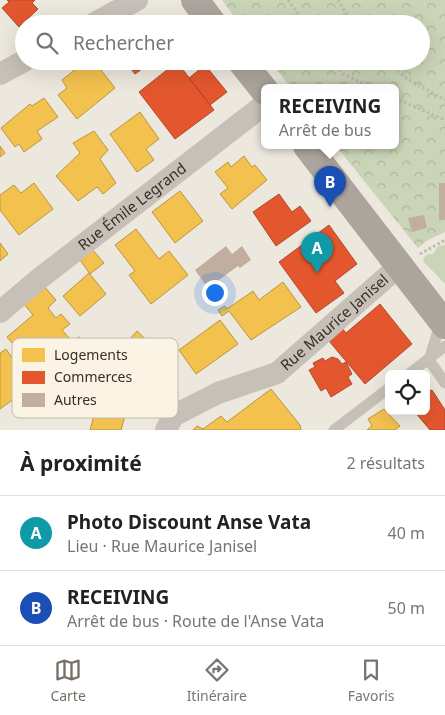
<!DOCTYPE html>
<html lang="fr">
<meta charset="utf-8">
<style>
body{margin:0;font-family:"Noto Sans",sans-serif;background:#f6f6f6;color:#222}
.controls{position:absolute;right:15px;bottom:15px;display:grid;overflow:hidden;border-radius:8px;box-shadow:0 5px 20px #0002}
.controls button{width:45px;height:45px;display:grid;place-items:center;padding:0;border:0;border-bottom:1px solid #e0e0e0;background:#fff;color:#222;font:25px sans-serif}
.you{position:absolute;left:214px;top:292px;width:18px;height:18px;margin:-12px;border:4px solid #fff;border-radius:50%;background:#1a73e8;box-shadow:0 0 0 8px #1a73e833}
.badge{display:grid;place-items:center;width:32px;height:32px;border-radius:50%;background:#776f66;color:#fff;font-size:16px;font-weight:700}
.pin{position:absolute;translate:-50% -41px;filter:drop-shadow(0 1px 2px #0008)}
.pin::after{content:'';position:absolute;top:26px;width:18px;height:15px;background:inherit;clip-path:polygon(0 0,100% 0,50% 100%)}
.popup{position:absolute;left:261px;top:84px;width:138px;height:65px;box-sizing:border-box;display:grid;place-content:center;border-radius:8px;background:#fff;filter:drop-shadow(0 1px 4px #0005);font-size:16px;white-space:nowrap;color:#767676}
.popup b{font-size:19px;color:#222}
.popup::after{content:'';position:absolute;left:50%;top:100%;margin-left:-10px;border:10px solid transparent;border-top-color:#fff}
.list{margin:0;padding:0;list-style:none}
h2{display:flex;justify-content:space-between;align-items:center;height:65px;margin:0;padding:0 20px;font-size:21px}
h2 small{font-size:16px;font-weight:400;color:#767676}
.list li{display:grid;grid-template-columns:32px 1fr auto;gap:15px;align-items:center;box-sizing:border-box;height:75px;padding:0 20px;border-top:1px solid #e0e0e0}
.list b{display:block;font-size:19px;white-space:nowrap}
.list p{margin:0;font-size:16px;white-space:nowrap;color:#767676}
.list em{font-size:16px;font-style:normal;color:#767676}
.icon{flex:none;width:28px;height:28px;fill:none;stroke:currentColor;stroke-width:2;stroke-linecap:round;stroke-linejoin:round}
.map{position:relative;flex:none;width:445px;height:430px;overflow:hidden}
.search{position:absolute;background:#fff;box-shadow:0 5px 20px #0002;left:15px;right:15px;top:15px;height:55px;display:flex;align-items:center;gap:12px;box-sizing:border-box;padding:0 18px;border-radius:28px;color:#767676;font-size:19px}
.sheet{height:215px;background:#fff}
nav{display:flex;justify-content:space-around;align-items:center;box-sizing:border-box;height:70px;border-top:1px solid #e0e0e0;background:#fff;font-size:14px;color:#767676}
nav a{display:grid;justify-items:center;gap:2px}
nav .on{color:#776f66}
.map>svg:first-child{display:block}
</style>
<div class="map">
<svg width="445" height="430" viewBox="0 0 445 430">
<defs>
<pattern id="park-crowns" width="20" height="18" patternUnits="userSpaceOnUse" patternTransform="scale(1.25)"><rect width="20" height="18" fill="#cad4b7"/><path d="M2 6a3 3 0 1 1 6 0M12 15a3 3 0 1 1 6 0" fill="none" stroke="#aeb69d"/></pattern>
</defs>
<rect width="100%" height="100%" fill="#ede8de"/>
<path fill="#cad4b7" d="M445,245V284L424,262L423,258L428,254H433L438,246Z"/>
<path fill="url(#park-crowns)" d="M222,0H445V232L426,241L418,248L336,146H395V88H291L270,61H421V24H240Z"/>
<path fill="#f2c14e" stroke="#ba9542" d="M86,61H94L115,88L77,119L58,95L67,88L62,80Z
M44,98L58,117L37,131L42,139L24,152L19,144L15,147L1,128L30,104L32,106Z
M140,112L159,139L146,149L154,160L137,172L110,134Z
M94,131L108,150L100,159L116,183L103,194L97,187L78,201L56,176L80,153L73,143Z
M0,146L5,153L0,157Z
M244,156L252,167L255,165L267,180L232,209L220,194L228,188L215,172L228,162L231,167Z
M34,183L53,209L19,235L0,210V195L14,185L21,193Z
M180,191L203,221L175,243L152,212Z
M136,229L159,259L169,251L188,275L151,304L129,275L135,271L115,245Z
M0,243L8,254L0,261Z
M92,249L104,263L90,274L80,260Z
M89,273L106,294L80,316L63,296Z
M283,282L301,307L251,340L229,311L222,316L218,310L225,306L227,309L253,291L259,300Z
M43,285L56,300L48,308L56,318L61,314L70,324L62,330L70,339L61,347L65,352L39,374L7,337L33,315L23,303Z
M220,320L238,344L196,374L179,350Z
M137,331L172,364L159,378L141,361L128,375L105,354L114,344L120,350Z
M6,349L19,368L27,363L40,380L0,409V353Z
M148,379L158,390L141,405L131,393Z
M271,389L300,425L301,430H193L197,426L203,429L221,416L227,422Z
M99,397L128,405L121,430H90Z
M384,409L400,426L395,430H367L372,426L368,419Z"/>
<path fill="#e4572e" stroke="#b04b2c" d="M7,0H35L32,3L38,9L19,27L2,8L9,2Z
M125,61H153L135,74Z
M177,62L214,110L175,139L139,92Z
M205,65L227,92L210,105L189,78Z
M279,194L292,212L300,206L311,221L276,246L253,212Z
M329,225L357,264L335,281L344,293L316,313L279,262Z
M380,304L412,344L365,384L324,335L338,323L346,333Z
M332,357L338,359L342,364L346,362L352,374L348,377L352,384L331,397L326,388L321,391L309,370L315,367L313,363L323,358L325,361Z
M432,390L445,410V430H430L414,411H426V392Z"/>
<path fill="#c2ae9e" d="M439,183H445V220H439Z
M424,215L427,228L412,232L408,218Z
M226,246L232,254L242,246L251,260L240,268L238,266L208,288L195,270Z
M79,336L105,369L94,378L80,360L75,364L64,349Z"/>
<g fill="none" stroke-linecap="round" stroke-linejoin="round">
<path stroke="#bfb9b0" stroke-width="3" stroke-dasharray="2.5 2.5" stroke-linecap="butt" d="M288,0L306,24
M338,0L353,24
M334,61L343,74L374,88
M386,61L406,78L445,100
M395,98L445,120
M420,254L445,240"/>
<path stroke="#c6c0b8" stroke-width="11" d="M441,321L429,360L445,383
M409,374L445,346
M334,430L389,388"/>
<g stroke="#c6c0b8" stroke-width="22">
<path d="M93,24L137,0"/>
<path d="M0,74L24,61"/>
<path id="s1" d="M0,312L39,279L265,104"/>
<path id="s2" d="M166,430L173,416L218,393L277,373L398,267"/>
</g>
<path stroke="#aba59d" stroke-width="28" d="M195,0L213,24
M241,61L265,91
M307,146L445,325"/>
</g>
<g text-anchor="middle" stroke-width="5" stroke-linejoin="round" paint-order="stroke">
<g font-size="15" fill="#372e26" stroke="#fbf4e5">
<text dy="5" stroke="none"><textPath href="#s1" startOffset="169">Rue Émile Legrand</textPath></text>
<text dy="5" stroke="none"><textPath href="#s2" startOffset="205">Rue Maurice Janisel</textPath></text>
</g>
</g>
<rect x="12" y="338" width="166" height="80" rx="8" fill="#fbf4e5" stroke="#c0b9ac" stroke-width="1"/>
<rect x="22" y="348" width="23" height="14" fill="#f2c14e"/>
<rect x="22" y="371" width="23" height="13" fill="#e4572e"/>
<rect x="22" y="393" width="23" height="14" fill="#c2ae9e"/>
<g font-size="14" fill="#372e26">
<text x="54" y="360">Logements</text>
<text x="54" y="382">Commerces</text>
<text x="54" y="405">Autres</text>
</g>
</svg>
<div class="controls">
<button><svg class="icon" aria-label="locate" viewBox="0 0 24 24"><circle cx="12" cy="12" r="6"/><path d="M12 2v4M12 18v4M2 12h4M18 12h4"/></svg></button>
</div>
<div class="you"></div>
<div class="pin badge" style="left:317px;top:273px;background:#0f9aa8">A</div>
<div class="pin badge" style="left:330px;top:207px;background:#1a4fb4">B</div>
<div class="popup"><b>RECEIVING</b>Arrêt de bus</div>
<div class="search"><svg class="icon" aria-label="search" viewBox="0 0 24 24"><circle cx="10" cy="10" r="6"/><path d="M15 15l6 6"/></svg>Rechercher</div>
</div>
<section class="sheet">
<h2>À proximité<small>2 résultats</small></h2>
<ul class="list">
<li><span class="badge" style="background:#0f9aa8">A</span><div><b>Photo Discount Anse Vata</b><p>Lieu · Rue Maurice Janisel</p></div><em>40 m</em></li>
<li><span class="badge" style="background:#1a4fb4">B</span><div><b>RECEIVING</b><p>Arrêt de bus · Route de l'Anse Vata</p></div><em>50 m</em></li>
</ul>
</section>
<nav>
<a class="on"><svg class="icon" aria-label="map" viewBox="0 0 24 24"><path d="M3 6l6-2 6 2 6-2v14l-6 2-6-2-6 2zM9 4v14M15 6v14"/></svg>Carte</a>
<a><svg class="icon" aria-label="directions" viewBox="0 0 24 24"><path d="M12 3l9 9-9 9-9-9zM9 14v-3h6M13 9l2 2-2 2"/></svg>Itinéraire</a>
<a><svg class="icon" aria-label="saved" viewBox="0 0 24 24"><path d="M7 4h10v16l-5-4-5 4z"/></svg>Favoris</a>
</nav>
